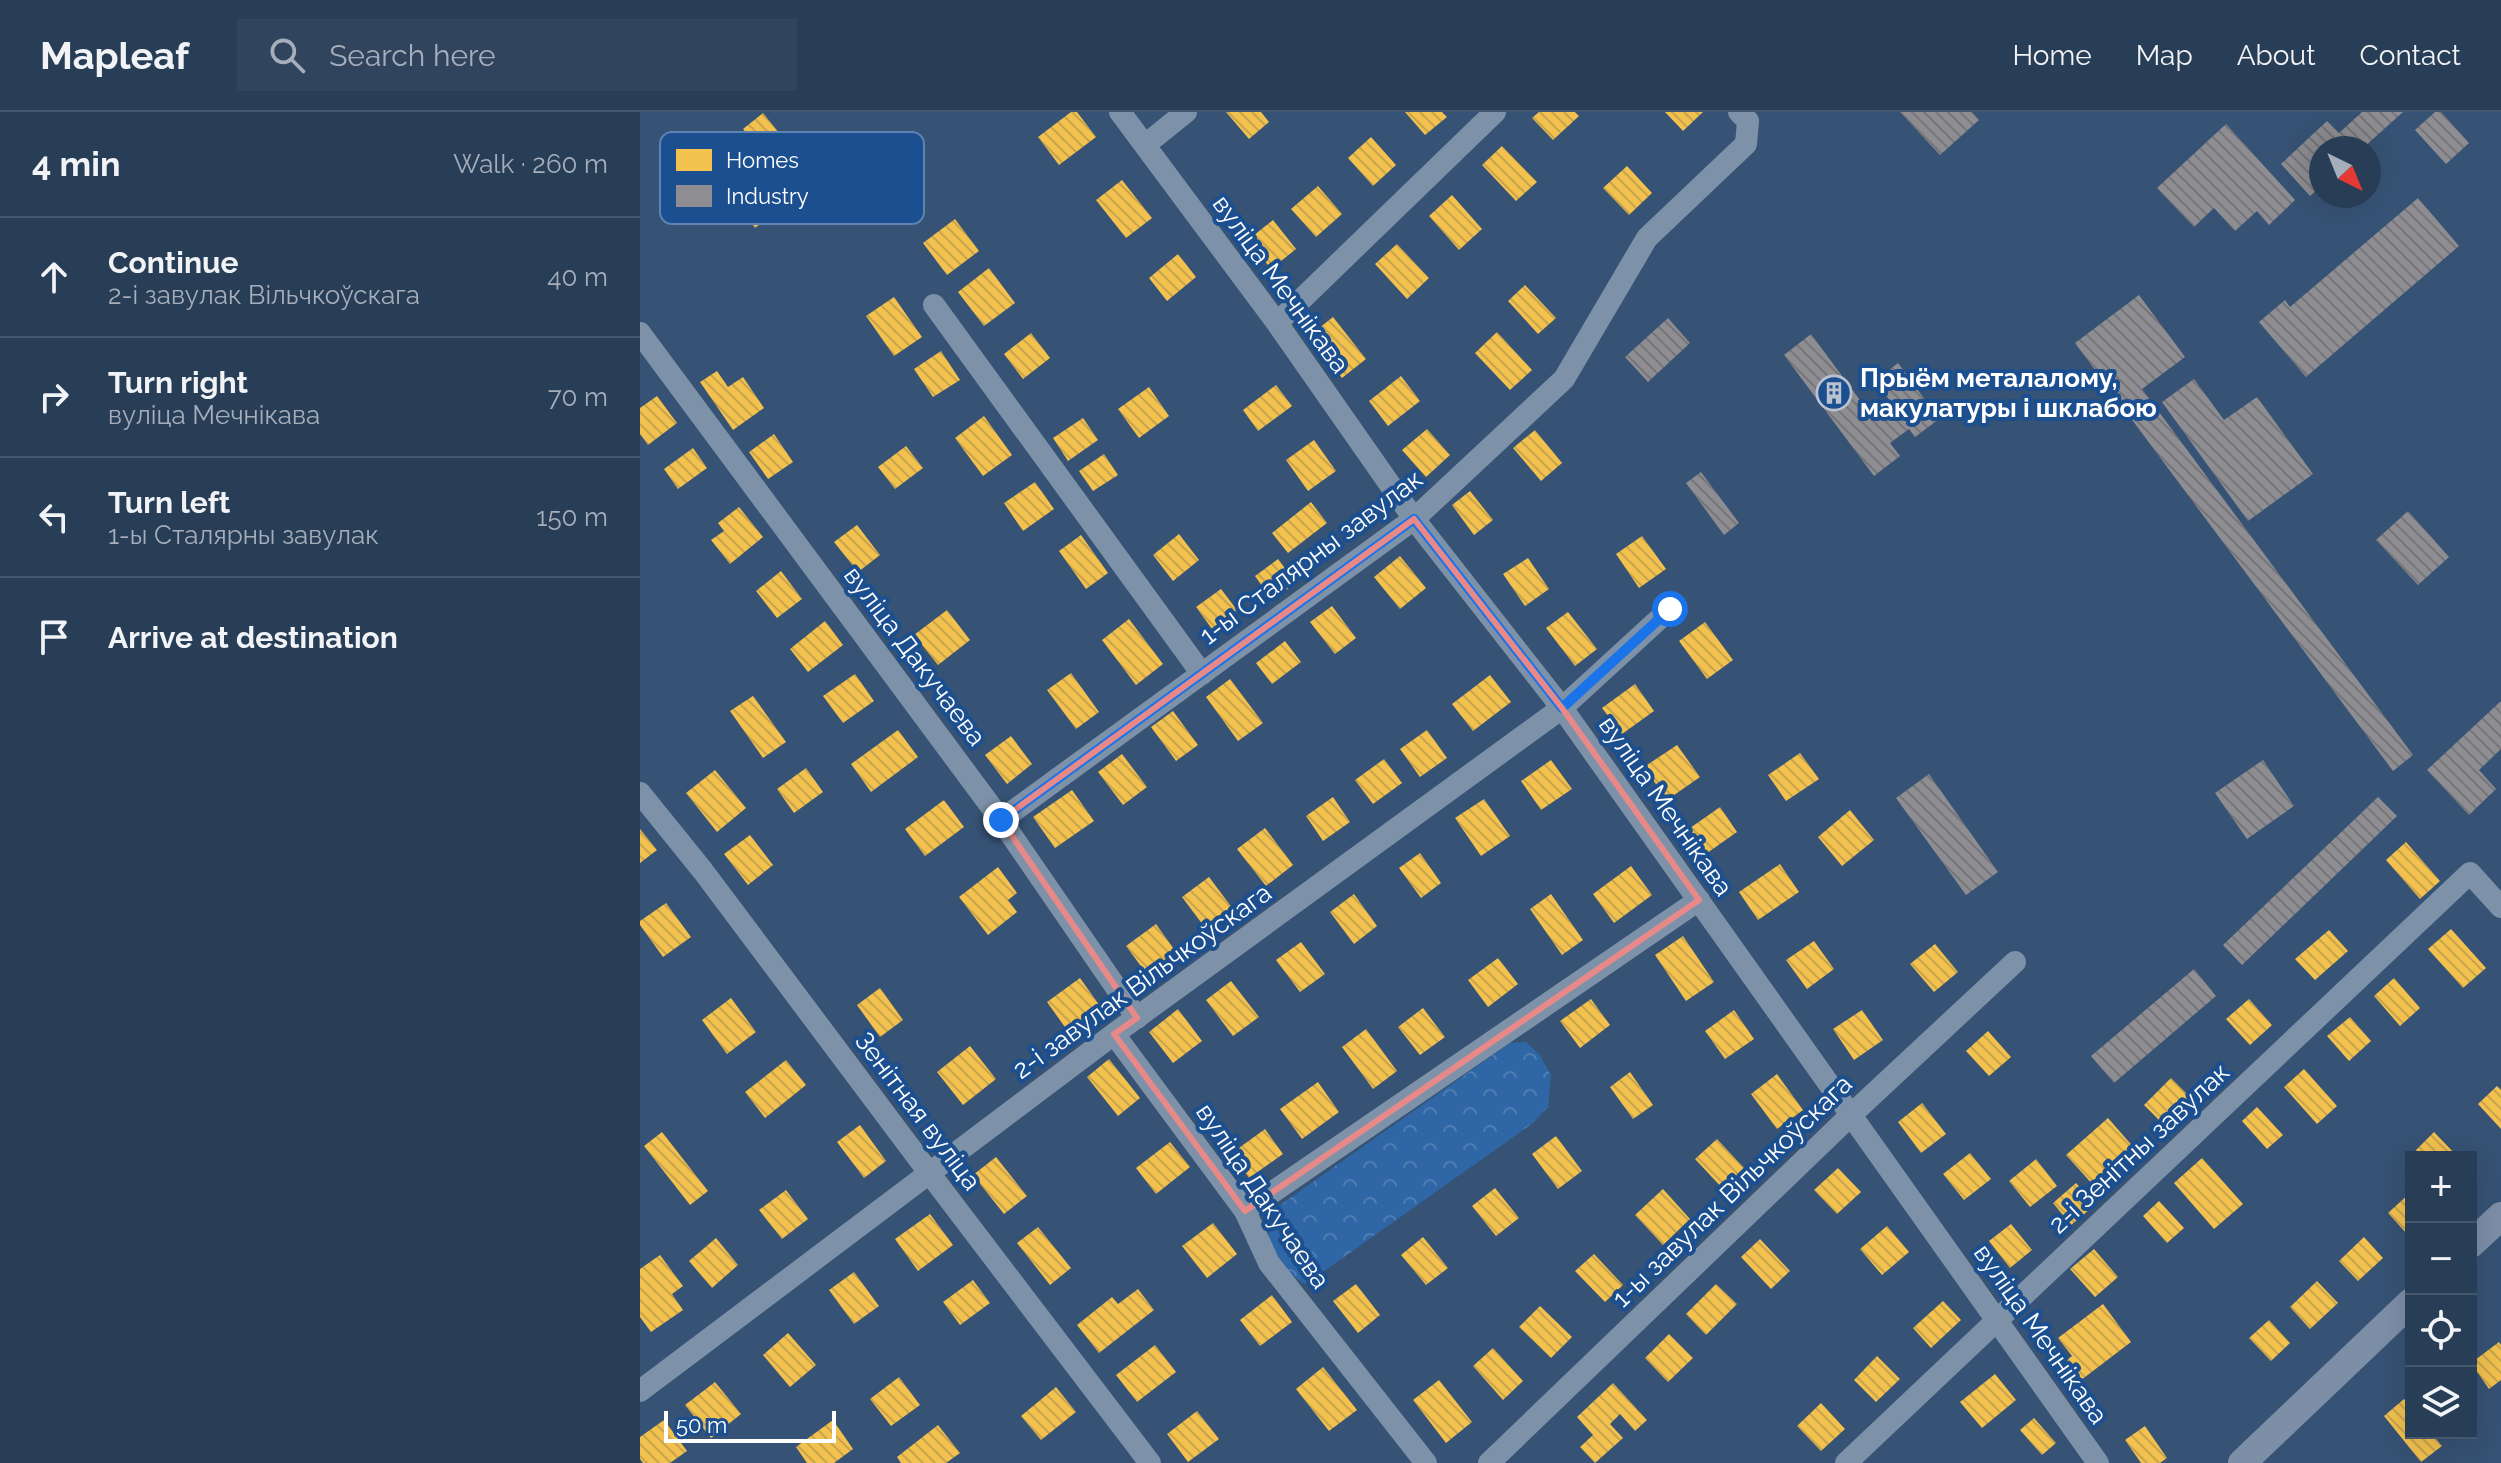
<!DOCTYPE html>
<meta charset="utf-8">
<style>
body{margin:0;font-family:Raleway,sans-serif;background:#30455d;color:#f1f3f6}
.controls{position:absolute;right:24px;bottom:24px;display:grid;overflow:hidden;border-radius:0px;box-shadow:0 8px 32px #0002}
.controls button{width:72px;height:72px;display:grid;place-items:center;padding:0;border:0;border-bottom:2px solid #44576d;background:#283e57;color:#f1f3f6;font:40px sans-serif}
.compass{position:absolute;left:1669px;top:24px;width:72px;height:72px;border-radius:50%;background:#283e57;box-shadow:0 8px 32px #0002;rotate:137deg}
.scale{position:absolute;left:24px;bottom:20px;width:172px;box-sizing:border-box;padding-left:8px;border:4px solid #fff;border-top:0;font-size:22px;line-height:28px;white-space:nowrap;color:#fff;-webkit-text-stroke:6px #1b4f8f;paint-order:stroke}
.stop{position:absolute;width:24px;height:24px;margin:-18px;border:6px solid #1a73e8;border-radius:50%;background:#fff}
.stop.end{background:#1a73e8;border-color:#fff;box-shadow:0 2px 8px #0008}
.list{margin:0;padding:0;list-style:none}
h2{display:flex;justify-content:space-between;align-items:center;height:104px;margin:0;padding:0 32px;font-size:34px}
h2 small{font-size:26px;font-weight:400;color:#a5aeba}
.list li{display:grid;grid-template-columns:52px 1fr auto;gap:24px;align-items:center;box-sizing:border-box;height:120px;padding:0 32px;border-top:2px solid #44576d}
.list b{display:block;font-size:30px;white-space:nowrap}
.list p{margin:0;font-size:26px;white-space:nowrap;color:#a5aeba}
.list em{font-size:26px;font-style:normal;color:#a5aeba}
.icon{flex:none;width:44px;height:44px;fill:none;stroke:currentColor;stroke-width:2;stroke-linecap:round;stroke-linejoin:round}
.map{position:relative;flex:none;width:1861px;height:1351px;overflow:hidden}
header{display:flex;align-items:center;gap:48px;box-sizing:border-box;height:112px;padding:0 40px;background:#283e57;border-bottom:2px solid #44576d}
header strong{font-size:38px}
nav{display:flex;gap:44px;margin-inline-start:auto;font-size:28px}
.search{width:560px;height:72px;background:#30455d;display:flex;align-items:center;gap:20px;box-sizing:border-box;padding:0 28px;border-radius:0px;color:#a5aeba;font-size:30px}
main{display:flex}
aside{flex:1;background:#283e57}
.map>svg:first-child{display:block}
</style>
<header>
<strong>Mapleaf</strong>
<div class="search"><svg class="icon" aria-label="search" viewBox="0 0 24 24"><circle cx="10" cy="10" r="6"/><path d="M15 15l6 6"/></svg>Search here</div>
<nav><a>Home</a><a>Map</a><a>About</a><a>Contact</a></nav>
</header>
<main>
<aside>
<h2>4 min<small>Walk · 260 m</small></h2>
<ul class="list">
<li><svg class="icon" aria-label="ahead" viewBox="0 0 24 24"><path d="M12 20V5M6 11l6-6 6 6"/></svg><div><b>Continue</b><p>2-і завулак Вільчкоўскага</p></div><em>40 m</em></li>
<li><svg class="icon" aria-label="right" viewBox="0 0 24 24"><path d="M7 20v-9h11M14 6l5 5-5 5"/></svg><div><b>Turn right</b><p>вуліца Мечнікава</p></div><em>70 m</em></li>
<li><svg class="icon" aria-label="left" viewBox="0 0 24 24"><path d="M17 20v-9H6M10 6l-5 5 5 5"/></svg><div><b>Turn left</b><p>1-ы Сталярны завулак</p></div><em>150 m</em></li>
<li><svg class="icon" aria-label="arrive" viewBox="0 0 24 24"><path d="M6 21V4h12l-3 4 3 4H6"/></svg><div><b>Arrive at destination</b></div></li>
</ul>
</aside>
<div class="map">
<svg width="1861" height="1351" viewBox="0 0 1861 1351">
<defs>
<pattern id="forest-crowns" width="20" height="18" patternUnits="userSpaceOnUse" patternTransform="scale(2)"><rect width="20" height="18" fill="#2f66a5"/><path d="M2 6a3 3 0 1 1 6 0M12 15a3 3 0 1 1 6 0" fill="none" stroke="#4e7db2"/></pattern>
<pattern id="homes-back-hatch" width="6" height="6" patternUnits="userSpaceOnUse" patternTransform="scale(2)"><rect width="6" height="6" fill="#f2c14e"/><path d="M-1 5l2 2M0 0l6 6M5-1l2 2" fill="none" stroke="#c8a44e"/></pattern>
<pattern id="industry-back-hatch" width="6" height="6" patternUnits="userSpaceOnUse" patternTransform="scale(2)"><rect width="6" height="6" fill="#8d8d92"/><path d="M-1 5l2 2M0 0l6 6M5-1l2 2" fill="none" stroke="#76767a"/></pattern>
</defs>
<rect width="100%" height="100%" fill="#365274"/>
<path fill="url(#forest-crowns)" d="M886,930L900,943L911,963L908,995L893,1011L666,1172C648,1165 630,1138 628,1118C628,1112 631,1104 633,1098L870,931Z"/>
<path fill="url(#homes-back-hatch)" d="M431,0H437L456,25L419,53L398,25Z
M586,0H621L629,10L609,27Z
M765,0H802L807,5L785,23Z
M899,0H935L939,4L913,28L892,6Z
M1025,0H1063L1043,19Z
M123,1L152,37L132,53L103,17Z
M731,25L756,53L733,74L708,46Z
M862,34L897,70L876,89L842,53Z
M987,54L1012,81L989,103L963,76Z
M127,65L147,91L115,116L95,90Z
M482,68L512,106L486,126L456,88Z
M678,74L702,102L676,125L651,97Z
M812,83L842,117L819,138L789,104Z
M315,107L339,139L307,163L283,131Z
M633,108L656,137L631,157L608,128Z
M757,132L789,166L767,187L735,152Z
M538,142L556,165L527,189L509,166Z
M349,156L375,191L344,214L318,180Z
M885,173L916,206L898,222L868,189Z
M254,185L282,225L254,244L226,204Z
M693,205L726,247L702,266L669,224Z
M857,220L892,258L870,278L835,241Z
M391,221L410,246L383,267L364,242Z
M301,239L320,268L293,285L274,257Z
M77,259L88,275L103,265L124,296L93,318L60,270Z
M761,264L780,289L748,314L729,289Z
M636,273L652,294L618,319L603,298Z
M509,275L529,304L499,326L478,297Z
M17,284L37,311L8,333L0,322V296Z
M344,304L372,343L343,364L315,326Z
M443,306L458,328L428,349L413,326Z
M787,317L810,343L786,365L762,338Z
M895,318L922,351L901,369L873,336Z
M134,322L153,350L128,367L109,340Z
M674,328L696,359L668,379L646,348Z
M266,334L283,356L255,377L238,355Z
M53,336L67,356L38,377L24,357Z
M464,342L478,363L453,379L439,359Z
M395,370L414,397L383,419L364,391Z
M830,379L853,408L834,423L812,393Z
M671,390L687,411L648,441L632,421Z
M99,395L123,425L90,452L71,428L84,419L78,411Z
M217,413L240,443L218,460L194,430Z
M539,422L559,448L533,469L513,443Z
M441,423L468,461L446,477L419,439Z
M1002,424L1026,457L999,476L976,442Z
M760,444L786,476L760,497L734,465Z
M888,446L909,477L885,494L863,462Z
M638,447L656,471L632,488L615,464Z
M141,459L162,487L137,506L116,479Z
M581,477L597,498L572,517L556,495Z
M692,494L716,526L695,542L670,510Z
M307,498L330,528L298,553L274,523Z
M928,500L957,537L935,554L906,516Z
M489,507L523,552L496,573L462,528Z
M185,509L203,533L168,560L150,537Z
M1065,510L1093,548L1067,567L1039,529Z
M645,529L661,550L632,572L616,551Z
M431,561L459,600L436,617L407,578Z
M215,562L234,589L203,611L183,584Z
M850,563L871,590L833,619L812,592Z
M590,567L623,611L598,629L566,585Z
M995,572L1014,599L982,622L962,596Z
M113,584L146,630L123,646L90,599Z
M533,599L558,633L536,649L511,615Z
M258,618L278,645L231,680L211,652Z
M787,618L807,646L780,665L760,637Z
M371,624L392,652L367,672L345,643Z
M1037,633L1060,665L1027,688L1004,655Z
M1160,641L1179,667L1146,689L1128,663Z
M482,642L507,675L483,693L458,660Z
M744,647L762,671L733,692L715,668Z
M911,648L932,677L901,698L881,669Z
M166,656L183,680L154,701L137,677Z
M75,658L106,696L77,720L46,681Z
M432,678L454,709L415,736L393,705Z
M693,685L710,710L683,729L666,704Z
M844,687L870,724L841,744L815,706Z
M304,688L324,715L285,744L265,717Z
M1080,695L1097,720L1060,746L1043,721Z
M1210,698L1234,728L1202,754L1178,725Z
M625,716L653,753L626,774L597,737Z
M0,717L17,738L0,751Z
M110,723L133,753L108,773L84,742Z
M1766,730L1800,769L1780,787L1746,748Z
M780,741L801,771L781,786L759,756Z
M1140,752L1159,780L1118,808L1099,780Z
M991,754L1012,783L974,811L953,782Z
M358,755L377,781L368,788L377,800L348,823L319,785Z
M569,765L593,797L566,817L542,785Z
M714,782L737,814L714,832L690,800Z
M911,782L943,828L922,843L890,797Z
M26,791L51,825L23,845L0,813V809Z
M516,812L536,840L506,861L486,834Z
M1811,817L1846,856L1823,876L1788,837Z
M1689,818L1708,839L1675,868L1655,847Z
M1043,824L1074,870L1046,889L1015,843Z
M1174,829L1194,857L1167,877L1146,848Z
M661,830L685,862L660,880L636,848Z
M1295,832L1318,860L1294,880L1270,852Z
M858,846L878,872L848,895L828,868Z
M440,866L460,894L427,918L407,890Z
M1754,866L1780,896L1760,914L1734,884Z
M591,869L619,905L593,924L566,888Z
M240,876L263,908L240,925L217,893Z
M91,886L116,920L87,942L62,908Z
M951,887L970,913L940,936L920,909Z
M1609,887L1632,913L1610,933L1586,907Z
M783,896L805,925L780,943L758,915Z
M538,897L562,929L533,951L509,920Z
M1094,898L1114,927L1085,947L1065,919Z
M1222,898L1243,928L1214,948L1193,917Z
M1710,905L1731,929L1709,949L1687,924Z
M726,917L757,959L733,977L702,935Z
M1348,919L1371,945L1349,964L1326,939Z
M330,934L356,967L323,993L297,960Z
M469,947L500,986L478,1004L447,965Z
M146,948L166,973L125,1006L105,980Z
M1664,957L1697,994L1677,1012L1644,975Z
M990,960L1013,993L993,1007L970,975Z
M1137,962L1163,998L1137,1017L1111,982Z
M1531,966L1553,988L1526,1015L1504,993Z
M678,970L699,1000L662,1027L640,997Z
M1857,974L1861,978V1017L1838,992Z
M1282,991L1306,1022L1281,1041L1258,1010Z
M1617,995L1643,1023L1627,1037L1602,1009Z
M1468,1006L1496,1038L1454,1074L1426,1043Z
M220,1013L246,1049L224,1066L197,1030Z
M625,1017L643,1042L609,1066L592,1041Z
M22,1020L68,1079L50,1093L4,1034Z
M1794,1020L1818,1045H1782L1776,1038Z
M916,1024L942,1059L918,1077L892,1042Z
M1077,1027L1106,1058L1084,1078L1055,1047Z
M530,1030L550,1055L516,1082L496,1056Z
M1330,1041L1351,1067L1324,1088L1303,1062Z
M356,1045L387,1084L364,1102L333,1063Z
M1562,1046L1603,1092L1574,1117L1534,1071Z
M1396,1047L1417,1074L1390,1095L1369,1069Z
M1198,1056L1221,1080L1197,1102L1174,1078Z
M1436,1071L1455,1093L1431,1113L1413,1091Z
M855,1076L879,1106L856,1124L832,1094Z
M1023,1077L1050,1107L1023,1133L995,1103Z
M146,1078L168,1107L142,1127L119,1098Z
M1771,1080V1118L1767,1122L1748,1101Z
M1519,1089L1544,1116L1527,1131L1503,1104Z
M290,1102L313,1133L278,1159L255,1127Z
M573,1111L597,1142L567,1166L542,1134Z
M1371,1112L1392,1138L1370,1156L1349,1129Z
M1247,1114L1269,1140L1242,1163L1220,1137Z
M398,1115L431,1156L410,1173L377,1131Z
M783,1125L808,1156L786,1173L761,1143Z
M1724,1125L1743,1146L1718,1169L1699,1149Z
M76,1126L98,1153L72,1176L49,1149Z
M1120,1127L1150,1159L1131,1177L1101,1145Z
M1454,1137L1478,1165L1455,1185L1430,1157Z
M954,1142L983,1173L965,1190L935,1159Z
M20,1143L43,1174L32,1182L43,1198L11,1220L0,1205V1157Z
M214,1160L239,1194L214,1212L189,1178Z
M333,1168L350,1191L320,1213L303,1190Z
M1677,1169L1698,1191L1670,1217L1650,1195Z
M716,1172L740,1203L718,1221L693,1189Z
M1076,1172L1097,1192L1066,1223L1046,1202Z
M498,1177L514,1198L459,1241L437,1213L472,1185L478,1192Z
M632,1183L652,1210L620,1234L600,1208Z
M1303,1189L1321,1208L1291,1236L1273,1216Z
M1463,1192L1491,1230L1432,1275L1417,1256L1432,1244L1418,1226Z
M900,1194L932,1225L911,1246L879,1215Z
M1629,1208L1650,1231L1631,1249L1609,1226Z
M148,1221L176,1253L150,1275L123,1243Z
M1029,1222L1053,1246L1028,1270L1005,1246Z
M1859,1230L1861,1233V1268L1849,1277L1831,1251Z
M515,1233L536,1260L497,1290L476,1263Z
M853,1236L883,1269L863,1288L833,1254Z
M1237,1244L1260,1267L1236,1290L1214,1268Z
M683,1255L717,1298L689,1319L656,1277Z
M1355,1262L1376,1288L1342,1316L1320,1290Z
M259,1265L280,1293L251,1314L230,1287Z
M799,1268L832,1310L806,1331L773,1288Z
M75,1270L101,1302L71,1326L45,1293Z
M973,1271L1007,1308L995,1319L980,1302L970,1312L983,1326L955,1351L940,1335L953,1323L937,1305Z
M416,1275L436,1300L401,1328L381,1304Z
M1764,1287L1771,1296V1321H1791L1802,1334L1781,1350L1744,1304Z
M1181,1291L1205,1317L1181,1339L1157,1314Z
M557,1299L579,1327L548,1350L527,1322Z
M1394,1306L1416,1331L1402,1343L1380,1318Z
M24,1308L47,1339L30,1351H3L0,1347V1325Z
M193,1308L213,1337L194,1351H167L156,1335Z
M298,1313L320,1341L306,1351H261L257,1345Z
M1505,1314L1527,1346L1520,1351H1501L1485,1328Z"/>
<path fill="url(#industry-back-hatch)" d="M1260,0H1332L1339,8L1300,43Z
M1722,0H1763L1723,36H1681V74L1670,84L1641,52L1687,9L1699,21Z
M1795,0H1801L1829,31L1806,52L1775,18Z
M1586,12L1655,88L1629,113L1617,99L1595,119L1574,96L1554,115L1517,76Z
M1778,86L1819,134L1666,265L1619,210L1645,188L1650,195Z
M1499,183L1545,245L1502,277L1773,643L1753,659L1435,231Z
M1028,206L1050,231L1008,270L985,245Z
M1171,222L1234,307L1253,293L1235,269L1258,251L1299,307L1275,325L1269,317L1250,331L1260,344L1234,364L1144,243Z
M1554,267L1584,308L1617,285L1673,362L1608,409L1522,290Z
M1061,360L1099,411L1084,423L1046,371Z
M1768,399L1809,445L1778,473L1736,428Z
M1861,589V637L1839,658L1856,677L1829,703L1787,658Z
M1623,648L1654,694L1607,727L1575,681Z
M1289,662L1358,760L1326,783L1256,686Z
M1738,685L1757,704L1602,853L1583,833Z
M1554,857L1576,884L1474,971L1451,944Z"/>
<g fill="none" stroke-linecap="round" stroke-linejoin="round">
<path stroke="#7d92a8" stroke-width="22" d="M480,0L637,211L774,407L922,596L1458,1351
M505,33L546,0
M294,193L562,562
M637,211L855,0
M0,221L361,708L497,906
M0,681L63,759L290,1062L510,1351
M361,708L774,407L924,267L1007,126L1106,32L1108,9L1099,0
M474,922L605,1099L629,1151L786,1351
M605,1099L1059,788
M0,1279L474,922L922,596L1030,497
M849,1351L1212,1002L1375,850
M1206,1351L1830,761L1861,795"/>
<path stroke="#7d8ea7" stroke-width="28" d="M1831,1132L1861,1104
M1602,1351L1771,1190"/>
</g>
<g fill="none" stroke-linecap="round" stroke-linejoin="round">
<path stroke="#1a73e8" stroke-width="10" d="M361,708L774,407L922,596L1030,497"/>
</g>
<path fill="none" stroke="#e88989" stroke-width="6" stroke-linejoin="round" d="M774,407L922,596L1059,788L605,1099L474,922L497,906L361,708Z"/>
<defs>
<g id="building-ring" transform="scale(1.8)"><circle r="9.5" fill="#1b4f8f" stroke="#b9c2ce" stroke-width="1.5"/><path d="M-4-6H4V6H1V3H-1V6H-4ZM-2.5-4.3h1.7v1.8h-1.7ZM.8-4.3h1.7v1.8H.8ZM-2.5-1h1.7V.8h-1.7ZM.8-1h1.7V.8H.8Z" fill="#b9c2ce"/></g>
</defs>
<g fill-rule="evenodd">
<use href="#building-ring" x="1194" y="281"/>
</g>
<g text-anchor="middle" stroke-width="8" stroke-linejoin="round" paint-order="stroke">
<g font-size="26" fill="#fff" stroke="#1b4f8f">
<text transform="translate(641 172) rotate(54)" y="9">вуліца Мечнікава</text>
<text transform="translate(671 445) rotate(-37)" y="9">1-ы Сталярны завулак</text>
<text transform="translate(275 544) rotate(53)" y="9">вуліца Дакучаева</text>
<text transform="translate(1026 694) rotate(55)" y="9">вуліца Мечнікава</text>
<text transform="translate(502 869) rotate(-36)" y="9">2-і завулак Вільчкоўскага</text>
<text transform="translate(278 999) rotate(53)" y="9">Зенітная вуліца</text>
<text transform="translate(1499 1036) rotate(-43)" y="9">2-і Зенітны завулак</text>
<text transform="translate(1092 1079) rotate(-44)" y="9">1-ы завулак Вільчкоўскага</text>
<text transform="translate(623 1084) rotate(56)" y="9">вуліца Дакучаева</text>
<text transform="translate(1401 1222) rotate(55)" y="9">вуліца Мечнікава</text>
</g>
<g font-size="26" font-weight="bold" fill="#fff" stroke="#1b4f8f" text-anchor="start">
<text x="1220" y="275">Прыём металалому,<tspan x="1220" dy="30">макулатуры і шклабою</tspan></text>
</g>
</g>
<rect x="20" y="20" width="264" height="92" rx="12" fill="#1b4f8f" stroke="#5f84b1" stroke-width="2"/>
<rect x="36" y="37" width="36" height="22" fill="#f2c14e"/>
<rect x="36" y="73" width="36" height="22" fill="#8d8d92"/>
<g font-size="22" fill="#fff">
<text x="86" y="56">Homes</text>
<text x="86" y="92">Industry</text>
</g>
</svg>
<div class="controls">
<button>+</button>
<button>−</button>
<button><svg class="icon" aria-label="locate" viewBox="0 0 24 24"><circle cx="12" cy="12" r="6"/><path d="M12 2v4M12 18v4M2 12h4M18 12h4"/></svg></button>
<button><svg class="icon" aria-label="layers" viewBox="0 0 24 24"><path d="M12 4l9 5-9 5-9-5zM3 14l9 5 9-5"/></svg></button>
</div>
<svg class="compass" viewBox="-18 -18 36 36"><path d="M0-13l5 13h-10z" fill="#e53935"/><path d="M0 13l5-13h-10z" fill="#a5aeba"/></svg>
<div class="scale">50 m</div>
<div class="stop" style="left:1030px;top:497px"></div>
<div class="stop end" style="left:361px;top:708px"></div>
</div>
</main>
